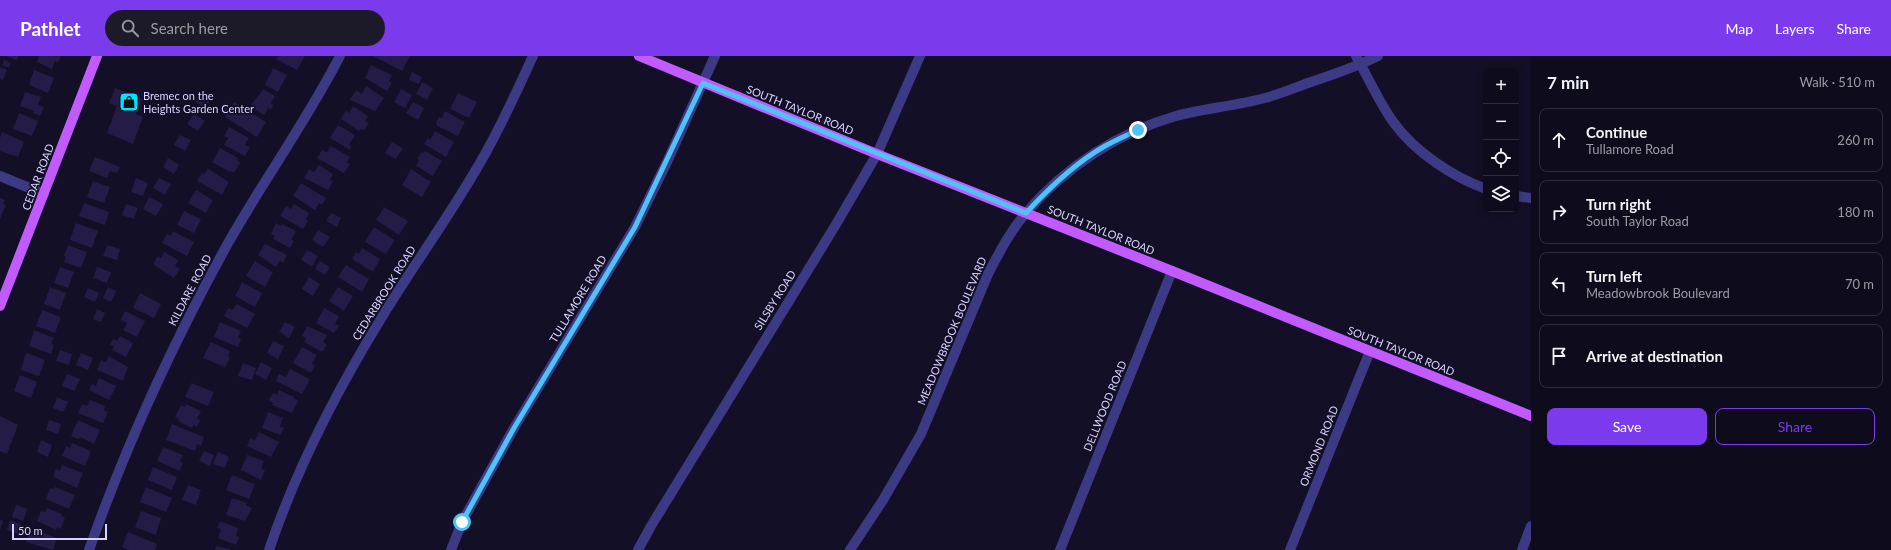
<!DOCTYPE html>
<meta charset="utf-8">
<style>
body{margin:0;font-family:Lato,sans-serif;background:#1c1929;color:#f1f3f6}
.controls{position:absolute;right:12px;top:12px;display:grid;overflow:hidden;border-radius:8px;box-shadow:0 2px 10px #0003}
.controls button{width:36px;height:36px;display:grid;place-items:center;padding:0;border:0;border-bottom:1px solid #2e2b3b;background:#0e0b1c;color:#f1f3f6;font:20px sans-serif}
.scale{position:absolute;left:12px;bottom:10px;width:95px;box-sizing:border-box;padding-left:4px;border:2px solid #d9d4ff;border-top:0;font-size:11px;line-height:14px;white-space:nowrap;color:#d9d4ff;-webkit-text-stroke:3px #130f26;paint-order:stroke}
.stop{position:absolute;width:12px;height:12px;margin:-9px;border:3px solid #4fc3f7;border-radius:50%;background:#fff}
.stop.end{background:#4fc3f7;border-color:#fff;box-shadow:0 1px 4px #0008}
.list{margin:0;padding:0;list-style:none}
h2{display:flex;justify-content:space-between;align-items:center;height:52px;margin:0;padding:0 16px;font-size:17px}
h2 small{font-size:13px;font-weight:400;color:#9b9ba3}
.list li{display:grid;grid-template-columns:26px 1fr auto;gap:12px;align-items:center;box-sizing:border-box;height:64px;margin:0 8px 8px;padding:0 8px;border:1px solid #2e2b3b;border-radius:8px}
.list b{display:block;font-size:15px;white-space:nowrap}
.list p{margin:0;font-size:13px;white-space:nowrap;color:#9b9ba3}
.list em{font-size:13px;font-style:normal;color:#9b9ba3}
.actions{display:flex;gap:8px;padding:12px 16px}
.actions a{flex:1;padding:9px 0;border:1px solid #7c3aed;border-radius:8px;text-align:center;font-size:14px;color:#7c3aed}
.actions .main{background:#7c3aed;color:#fff}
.icon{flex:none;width:22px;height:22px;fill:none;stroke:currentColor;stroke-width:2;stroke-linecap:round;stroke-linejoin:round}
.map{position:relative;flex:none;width:1531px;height:494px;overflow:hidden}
header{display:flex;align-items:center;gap:24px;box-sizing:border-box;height:56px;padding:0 20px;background:#7c3aed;color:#fff}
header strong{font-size:19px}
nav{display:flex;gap:22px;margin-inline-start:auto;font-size:14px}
.search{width:280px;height:36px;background:#1c1929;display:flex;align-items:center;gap:10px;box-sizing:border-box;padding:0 14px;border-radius:22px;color:#9b9ba3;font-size:15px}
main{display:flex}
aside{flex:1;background:#0e0b1c}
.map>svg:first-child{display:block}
</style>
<header>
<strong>Pathlet</strong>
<div class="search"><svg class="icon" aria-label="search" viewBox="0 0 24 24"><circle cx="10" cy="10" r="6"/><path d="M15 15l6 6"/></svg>Search here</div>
<nav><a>Map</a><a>Layers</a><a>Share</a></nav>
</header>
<main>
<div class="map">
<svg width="1531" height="494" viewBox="0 0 1531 494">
<rect width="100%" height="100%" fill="#130f26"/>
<path fill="#241b47" d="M6,0H18L17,4Z
M39,0H61L58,6L55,5L52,13L37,6Z
M278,0H305L297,14L276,3Z
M373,0H410L402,15Z
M4,4L11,7L9,12L2,9Z
M371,9L392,19L389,25L392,27L387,35L365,22Z
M0,11L7,14L3,24L0,23Z
M273,12L287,19L278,36L265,29Z
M34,14L54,22L48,37L29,29Z
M412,16L422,21L419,28L409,24Z
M422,26L433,32L427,44L416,38Z
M366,30L384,42L375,55L350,44L356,34L362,38Z
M115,32L142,43L136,58L129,55L143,61L133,88L107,77L117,50L109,47Z
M263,33L275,40L271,47L273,49L271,54L268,52L264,59L252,52L253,50L251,49Z
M401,33L412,39L405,52L394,46Z
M25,36L41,41L38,49L44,51L40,60L33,57L34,55L20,50Z
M201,36L211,42L206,52L195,46Z
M458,37L477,46L469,62L450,53Z
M234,46L266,66L257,81L225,61L227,57L223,54L227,47L232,50Z
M413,46L424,52L418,64L406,57Z
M353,50L368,60L365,65L369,67L364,74L361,73L359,75L341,63L346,54L349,57Z
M445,55L465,66L458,80L437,70L436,67L439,61L442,62Z
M19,57L38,65L32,80L13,73Z
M194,58L205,65L198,75L187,68Z
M338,69L355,79L349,89L352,90L350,94L330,82Z
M229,71L249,82L245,89L250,91L245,100L224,89L228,82L224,80Z
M435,75L454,86L446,101L424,88L428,82L430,84Z
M2,76L24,86L18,101L0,95V82Z
M180,79L191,84L185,95L174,89Z
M392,86L403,92L396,103L385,97Z
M331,90L350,101L347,106L350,108L344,117L317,102L322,94L327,96Z
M220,92L238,102L237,104L240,107L234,117L231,115L230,116L212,106Z
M425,95L442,105L433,120L416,110L419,104L417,103L422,96L424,97Z
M95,101L120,111L117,117L110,115L107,122L89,115Z
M168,102L179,109L174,118L163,111Z
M319,109L333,118L330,124L333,125L328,134L304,122L309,113L314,116Z
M208,113L229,126L222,139L197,125L202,117L204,118Z
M411,113L431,126L422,141L402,129Z
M136,122L148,127L143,140L131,136Z
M159,122L171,128L165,139L153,132Z
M93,125L110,131L104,147L87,141Z
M301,127L326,142L322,149L319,147L315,154L293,140Z
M196,134L213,144L206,157L188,147Z
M149,141L163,148L156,160L143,153Z
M0,142L5,144L3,148L6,149L0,163Z
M84,147L109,156L105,169L79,160Z
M126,148L138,152L134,163L122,159Z
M294,148L309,157L306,163L308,165L303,173L280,160L286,150L291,153Z
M384,151L408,165L399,179L376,164Z
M184,155L201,163L194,177L177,169Z
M331,157L341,162L337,171L326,165Z
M76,167L98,175L92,192L70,184Z
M276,167L281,170L282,168L296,175L291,183L294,185L290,192L273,183L275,180L271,178Z
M374,171L395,184L386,198L365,186Z
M318,174L330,181L323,191L312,184Z
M173,175L194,186L187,200L162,187L167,178L171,180Z
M265,188L287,199L283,207L280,205L276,211L258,199Z
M68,189L87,196L81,212L64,206L66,201L64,200Z
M107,189L120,193L117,204L103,200Z
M362,192L380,203L373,216L352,203L356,196L359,198Z
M307,194L318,200L312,211L301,204Z
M164,196L178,204L175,210L180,213L174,222L153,208L158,200L161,202Z
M255,205L273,216L265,231L246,220Z
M320,205L330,211L325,219L315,213Z
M346,209L369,223L362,236L338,221Z
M60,211L74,216L68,232L54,227Z
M97,211L111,216L107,227L93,222Z
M309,221L320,228L313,240L302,233Z
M242,226L262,237L255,251L235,240Z
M50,231L66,237L60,254L44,248Z
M108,231L116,235L111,246L103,242Z
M338,231L353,240L344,255L329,245Z
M88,232L99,237L95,246L84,241Z
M140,237L161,248L154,262L133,252Z
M237,248L255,258L247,272L224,260L228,252L232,254Z
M324,252L339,260L335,268L339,270L334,277L316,267Z
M97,253L105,257L101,266L93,263Z
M42,254L61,261L55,277L36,270Z
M125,255L145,265L137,281L123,274L127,267L121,264Z
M220,266L241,275L238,281L241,283L238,291L214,281Z
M285,266L295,271L289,282L279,276Z
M307,270L327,279L323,286L327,289L322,296L304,286L306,282L302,280Z
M34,274L54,282L51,288L54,289L51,298L29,290Z
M120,280L133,287L126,301L112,294L114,290L110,289L113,283L117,285Z
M273,285L284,290L278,303L267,297Z
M211,286L230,295L228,300L230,302L225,311L203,302Z
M302,291L317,299L312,308L315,309L311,317L293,307Z
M60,294L72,298L69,309L56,305Z
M27,297L45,304L39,320L21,314L25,299Z
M81,297L93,302L88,314L76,309Z
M109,300L128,311L123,325L97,314L101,304L106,306Z
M261,306L272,312L266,324L255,318Z
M243,307L256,312L252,324L238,320Z
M290,313L310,323L302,338L276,325L279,318L286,321Z
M67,318L80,323L74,335L62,330Z
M20,319L37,326L31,342L14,335Z
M99,322L116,330L109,344L89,334L92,328L96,330Z
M191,327L214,336L208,350L185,341Z
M279,334L294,341V342L298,345L292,357L272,349L273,347L269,344L273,337L277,339Z
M57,341L68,346L63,356L53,352Z
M90,344L105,350L104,354L108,356L103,367L78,357L82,348L87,350Z
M186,348L201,355L197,363L200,364L197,371L194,369L192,372L178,365L179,363L175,361L181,349L185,351Z
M268,356L283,362L280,370L284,372L280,379L262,372Z
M0,360L18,369L7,398L0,395Z
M49,364L61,368L58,378L46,374Z
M78,364L100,374L94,388L80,381L79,383L71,380Z
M172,368L204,381L201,390L197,388L195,395L166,384Z
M259,376L279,386L271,401L247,390L250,382L255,384Z
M41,384L52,389L48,401L37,396Z
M72,387L91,395L85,410L62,400L66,390L70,392Z
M163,391L183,399L180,405L183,407L180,415L157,405Z
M204,395L214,399L210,410L199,405Z
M218,396L229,401L225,412L213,408Z
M247,399L264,405L261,413L265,414L261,424L241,414Z
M62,409L83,417L77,432L53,421L56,413L60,415Z
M153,411L177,421L172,434L148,424Z
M232,419L255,428L249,443L226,434Z
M188,429L201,434L196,449L182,444Z
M55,431L75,439L69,453L46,443L50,432L54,433Z
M146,431L172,442L166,456L140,446Z
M232,442L247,447L246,449L252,452L245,465L226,459Z
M16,449L27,453L23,465L12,461Z
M47,452L62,458L61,460L65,461L61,473L57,471L56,474L37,465L41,455L45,456Z
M141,455L161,462L156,479L135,471Z
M0,464L3,465L0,474Z
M10,464L21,468L18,478L7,474Z
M220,465L238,472L236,480L239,481L236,489L218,482L221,473L217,472Z
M36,474L57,482L53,494L26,486L29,478L34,480Z
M128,476L157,488L155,494H129L122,491Z
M216,490L230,493V494H215Z"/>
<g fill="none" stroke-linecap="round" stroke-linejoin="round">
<path stroke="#3d3a85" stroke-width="10" d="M1356,0C1368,21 1380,48 1394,67C1415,96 1453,121 1486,133
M0,120L44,138
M1516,140L1531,142
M89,494C126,389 173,287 227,189C263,125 306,66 340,0
M269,494C296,414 335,338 379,266C413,209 453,156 485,98C503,66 518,33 533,0
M451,494L462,466L514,372L635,171L667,106L715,0
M638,494L651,470L835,170L877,98L920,0
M850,494L883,444L921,378L988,218C999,197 1010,175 1026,157C1065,111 1119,76 1176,60C1205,52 1236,50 1265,42C1280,38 1294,32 1308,27C1332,19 1356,11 1378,0
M1060,494L1172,215
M1290,494L1370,295
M1522,494L1531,470"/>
<path stroke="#c25bff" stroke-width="10" d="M639,0L877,98L1172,215L1531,360
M0,250L97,0"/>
</g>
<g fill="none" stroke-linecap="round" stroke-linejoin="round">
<path stroke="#4fc3f7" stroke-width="5" d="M462,466L514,372L635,171L703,27L1026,157C1049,132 1075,107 1105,90C1116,84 1127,79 1138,74"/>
</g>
<defs>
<g id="shop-square" transform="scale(1)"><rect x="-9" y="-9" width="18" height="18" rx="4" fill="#00e5ff" stroke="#130f26"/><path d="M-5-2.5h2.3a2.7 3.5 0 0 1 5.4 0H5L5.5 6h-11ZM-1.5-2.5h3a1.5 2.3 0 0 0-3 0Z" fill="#111"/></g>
</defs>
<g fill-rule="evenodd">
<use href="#shop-square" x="129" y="46"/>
</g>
<g text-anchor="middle" stroke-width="3.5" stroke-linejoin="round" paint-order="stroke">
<g font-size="11" fill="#d9d4ff" stroke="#130f26" text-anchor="start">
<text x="143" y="44">Bremec on the<tspan x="143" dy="13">Heights Garden Center</tspan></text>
</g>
<g font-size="11" fill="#d9d4ff" stroke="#130f26">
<text transform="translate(800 54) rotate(22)" y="4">SOUTH TAYLOR ROAD</text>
<text transform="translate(38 121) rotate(-69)" y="4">CEDAR ROAD</text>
<text transform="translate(1101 174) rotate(22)" y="4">SOUTH TAYLOR ROAD</text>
<text transform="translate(190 234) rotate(-62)" y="4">KILDARE ROAD</text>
<text transform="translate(384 237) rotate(-58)" y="4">CEDARBROOK ROAD</text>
<text transform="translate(578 243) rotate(-59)" y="4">TULLAMORE ROAD</text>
<text transform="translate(775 244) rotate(-58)" y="4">SILSBY ROAD</text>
<text transform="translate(952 275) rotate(-67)" y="4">MEADOWBROOK BOULEVARD</text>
<text transform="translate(1401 295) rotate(22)" y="4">SOUTH TAYLOR ROAD</text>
<text transform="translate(1105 350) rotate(-68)" y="4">DELLWOOD ROAD</text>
<text transform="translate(1319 390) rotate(-68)" y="4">ORMOND ROAD</text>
</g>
</g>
</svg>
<div class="controls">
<button>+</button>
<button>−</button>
<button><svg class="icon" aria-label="locate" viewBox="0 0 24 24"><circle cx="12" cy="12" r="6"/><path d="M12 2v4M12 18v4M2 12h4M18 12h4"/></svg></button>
<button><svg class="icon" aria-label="layers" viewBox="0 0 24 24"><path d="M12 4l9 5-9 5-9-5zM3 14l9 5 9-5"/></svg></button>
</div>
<div class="scale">50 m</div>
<div class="stop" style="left:462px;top:466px"></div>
<div class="stop end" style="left:1138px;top:74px"></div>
</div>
<aside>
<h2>7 min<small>Walk · 510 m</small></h2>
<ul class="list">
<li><svg class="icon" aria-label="ahead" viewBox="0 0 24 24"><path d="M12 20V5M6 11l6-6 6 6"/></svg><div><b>Continue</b><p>Tullamore Road</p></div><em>260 m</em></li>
<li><svg class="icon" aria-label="right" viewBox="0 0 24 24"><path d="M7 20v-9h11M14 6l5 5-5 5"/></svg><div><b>Turn right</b><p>South Taylor Road</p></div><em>180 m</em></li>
<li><svg class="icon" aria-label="left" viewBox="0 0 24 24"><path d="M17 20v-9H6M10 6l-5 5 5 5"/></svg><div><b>Turn left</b><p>Meadowbrook Boulevard</p></div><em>70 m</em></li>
<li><svg class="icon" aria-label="arrive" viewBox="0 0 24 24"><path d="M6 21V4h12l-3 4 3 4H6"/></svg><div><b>Arrive at destination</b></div></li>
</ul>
<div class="actions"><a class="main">Save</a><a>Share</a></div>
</aside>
</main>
